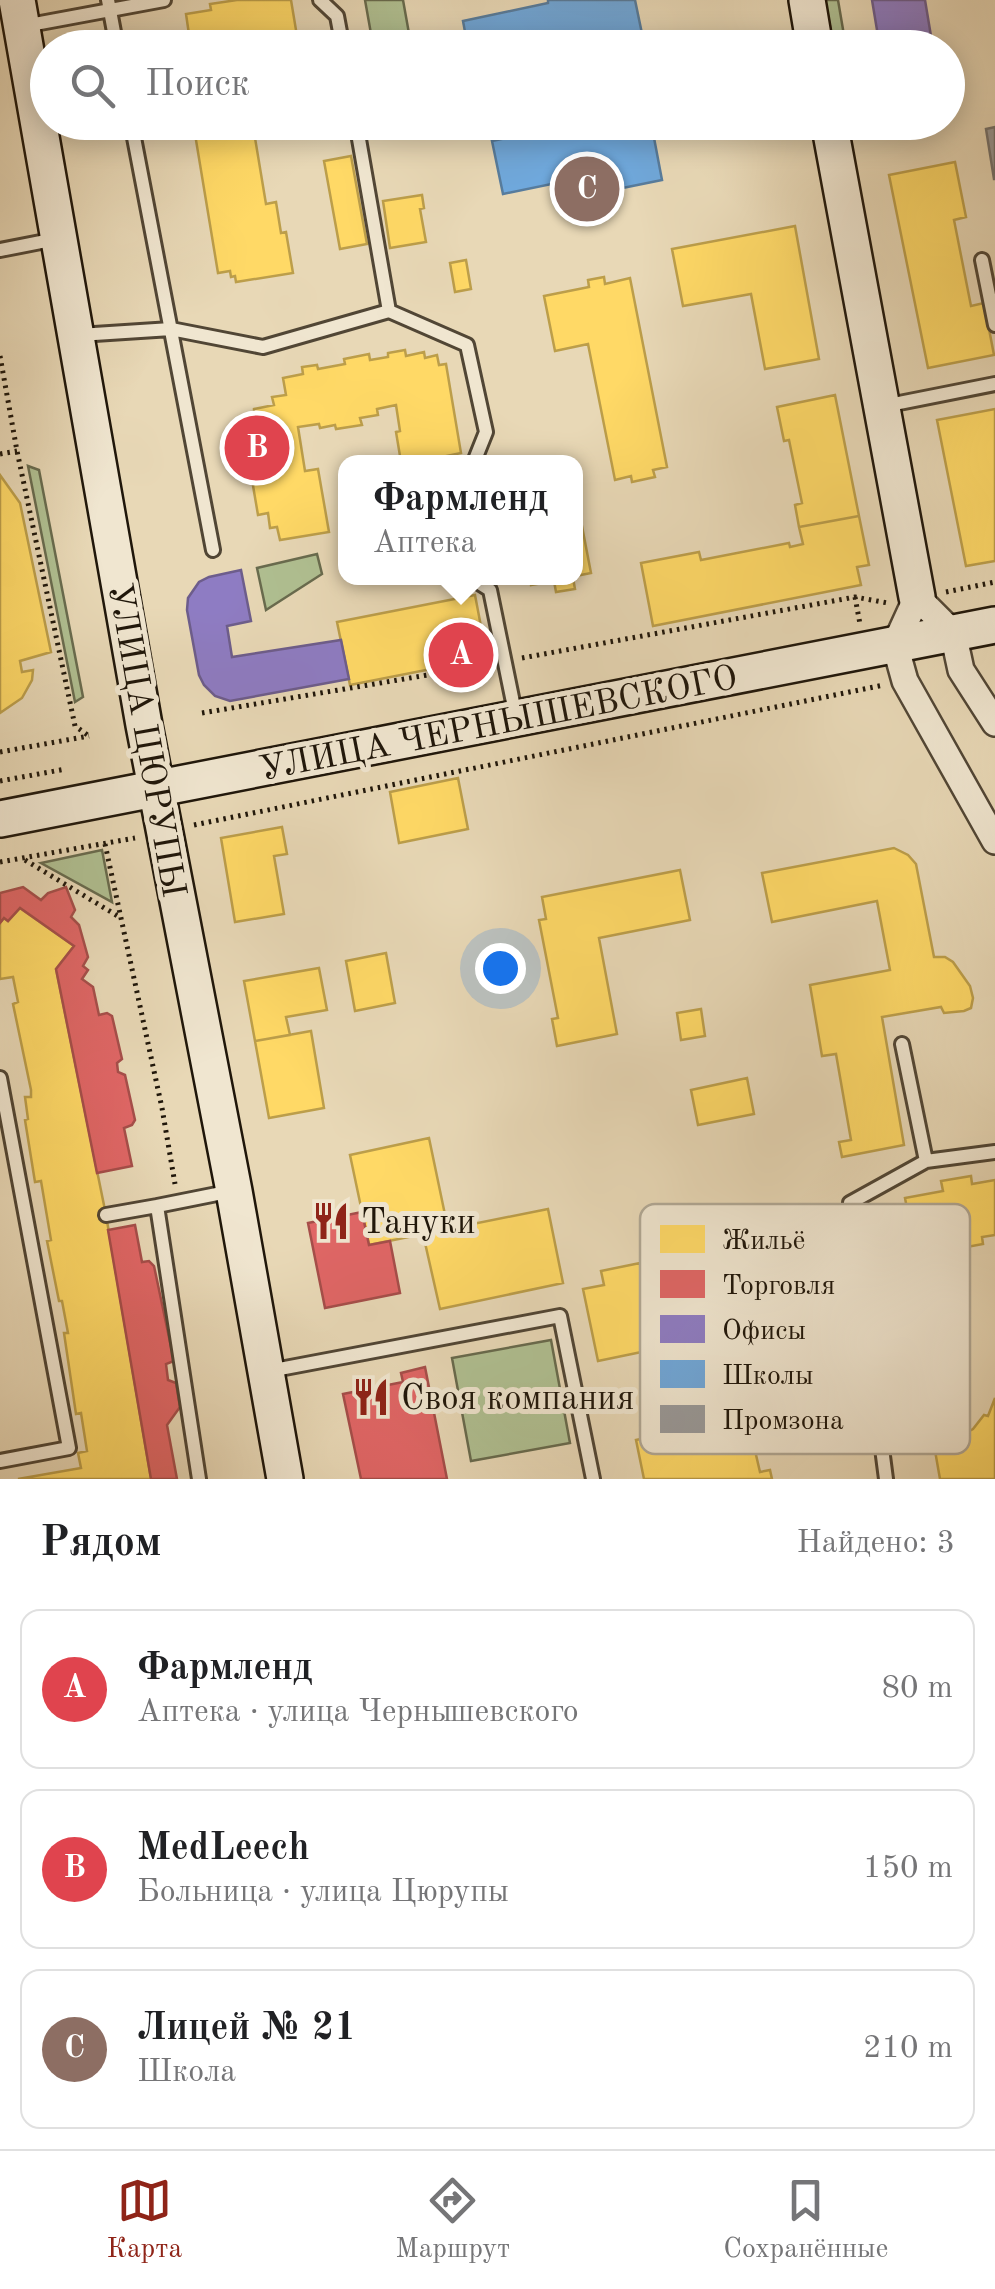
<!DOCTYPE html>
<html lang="ru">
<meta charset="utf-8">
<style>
body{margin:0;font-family:"Old Standard TT",serif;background:#f2f2f2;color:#202124}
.you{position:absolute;left:500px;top:968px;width:35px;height:35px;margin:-25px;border:8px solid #fff;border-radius:50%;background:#1a73e8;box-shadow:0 0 0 15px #1a73e833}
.badge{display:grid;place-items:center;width:65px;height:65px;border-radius:50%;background:#8f2418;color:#fff;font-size:32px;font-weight:700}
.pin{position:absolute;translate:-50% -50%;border:5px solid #fff;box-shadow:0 2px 10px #0006}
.popup{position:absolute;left:338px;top:455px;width:245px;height:130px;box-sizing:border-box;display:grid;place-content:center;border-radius:20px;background:#fff;filter:drop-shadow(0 2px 8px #0005);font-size:32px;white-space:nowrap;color:#757577}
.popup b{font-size:38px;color:#202124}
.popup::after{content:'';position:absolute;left:50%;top:100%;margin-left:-20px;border:20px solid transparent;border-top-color:#fff}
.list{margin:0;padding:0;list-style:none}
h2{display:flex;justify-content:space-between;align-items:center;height:130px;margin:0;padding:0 40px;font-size:42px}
h2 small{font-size:32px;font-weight:400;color:#757577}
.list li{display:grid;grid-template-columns:65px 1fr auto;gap:30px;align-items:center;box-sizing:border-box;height:160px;margin:0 20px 20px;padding:0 20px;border:2px solid #e0e0e0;border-radius:20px}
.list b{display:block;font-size:38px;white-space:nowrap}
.list p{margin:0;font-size:32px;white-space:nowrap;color:#757577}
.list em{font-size:32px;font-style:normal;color:#757577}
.icon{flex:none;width:55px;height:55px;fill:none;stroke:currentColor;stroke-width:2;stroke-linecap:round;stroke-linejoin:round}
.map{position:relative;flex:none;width:995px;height:1479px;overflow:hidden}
.search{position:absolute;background:#fff;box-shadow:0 5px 25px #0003;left:30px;right:30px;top:30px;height:110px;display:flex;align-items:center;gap:25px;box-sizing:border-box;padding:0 35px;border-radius:55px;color:#757577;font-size:38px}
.sheet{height:670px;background:#fff}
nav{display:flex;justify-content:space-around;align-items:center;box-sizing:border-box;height:140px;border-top:2px solid #e0e0e0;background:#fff;font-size:28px;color:#757577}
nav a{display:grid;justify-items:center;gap:5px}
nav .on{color:#8f2418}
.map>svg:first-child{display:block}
</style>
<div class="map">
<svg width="995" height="1479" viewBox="0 0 995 1479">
<rect width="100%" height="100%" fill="#e8d8b6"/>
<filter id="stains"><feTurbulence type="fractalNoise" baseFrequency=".002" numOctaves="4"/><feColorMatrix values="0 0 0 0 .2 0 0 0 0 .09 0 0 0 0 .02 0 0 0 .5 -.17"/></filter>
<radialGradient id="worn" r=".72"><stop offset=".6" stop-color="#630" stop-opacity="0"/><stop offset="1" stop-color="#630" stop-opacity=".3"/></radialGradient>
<path fill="#b0c092" stroke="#686b4e" stroke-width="2.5" d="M365,0H403L410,39C401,49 386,51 373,45Z
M825,0H838L846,47H834Z
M28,466L39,470L83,697L75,702Z
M317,554L322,574L266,610L257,568Z
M102,850L112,902L41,863Z
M551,1340L570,1443L471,1461L452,1358Z"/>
<path fill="#ffd966" stroke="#bc9e4a" stroke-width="2.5" d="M237,0H291L298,42L266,48H191L186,14L211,10L210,4Z
M193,122H263L266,136L255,138L266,204L276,202L281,233L286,232L293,273L236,282L235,276L231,277L230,271L218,273Z
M351,156L367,244L340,249L324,161Z
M955,162L966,217L954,220L971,306L984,303L994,355L928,368L889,175Z
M422,195L424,208L420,209L426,242L390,248L383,201Z
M795,226L819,359L765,369L751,294L683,306L672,249Z
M466,260L471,289L455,292L450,263Z
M604,277L605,284L630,278L667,467L653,470L655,477L632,482L631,476L615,480L588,344L555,351L544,296L589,287L588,280Z
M405,350L406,356L424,352L425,358L437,355L439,365L446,364L461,453L442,457L443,462H401L396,432L400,431L396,405L377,409L378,415L360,418L362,425L336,429L335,425L320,428L319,424L298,427L305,471L318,469L329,532L280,540L277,527L270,528L268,513L258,515L243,427L247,426L245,415L254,414V409L274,405L272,397L286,395L283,378L303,374L302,367L317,365L318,369L345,364L344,359L369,354L370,360L388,357V353Z
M835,395L859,516L799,527L795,505L802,503L789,440L784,441L777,407Z
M995,409V561L966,566L937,420Z
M0,475L20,503L51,652L20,661L22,672L33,670L32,680L22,698L0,713Z
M576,495L591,573L576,576Z
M859,516L869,565L857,567L861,585L653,626L641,563L699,552L701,560L789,543L790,547L803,544L799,527Z
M530,578H573L575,589L556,592L554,581L531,585Z
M475,595L487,658L350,685L337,622Z
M458,778L468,829L399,843L390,792Z
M282,827L287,854L274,856L284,914L235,922L221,838Z
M894,848L908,855L916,864L934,957H945L953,962L970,986L973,998L971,1008L964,1011L944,1013L941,1007L882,1017L904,1145L842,1157L839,1142L851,1140L836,1054L822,1056L810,985L890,970L877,901L772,922L762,873Z
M680,870L690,920L599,938L617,1034L557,1046L552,1019L558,1018L539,920L546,919L542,897Z
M20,908L74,946L56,969L106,1215L151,1479H18L81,1468L78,1453L87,1451L81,1413L76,1414L64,1333H68L62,1301H59L47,1241L51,1240L41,1181L35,1182L25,1120L28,1119L25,1097H31V1090L13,1004L18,1002L13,977L0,979V923L4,918L8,921Z
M386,953L395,1003L355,1011L346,961Z
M319,968L327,1010L286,1017L290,1035L255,1041L244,981Z
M701,1009L705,1036L681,1040L677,1013Z
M311,1031L324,1108L269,1118L255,1041Z
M747,1078L754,1114L698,1125L691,1090Z
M429,1138L448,1229L369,1245L350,1155Z
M971,1176L972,1184L995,1180V1235L982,1237L983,1244L934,1253L933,1248L915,1251L905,1198L943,1191L941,1181Z
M548,1209L563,1283L440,1309L423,1234Z
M697,1252L714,1337L598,1361L583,1289L604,1285L601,1271L640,1263L642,1276L677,1269L674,1257Z
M789,1253L791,1265L824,1258L839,1330L718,1356L703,1284L752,1273L750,1261Z
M995,1398V1479H940L934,1445L958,1440V1437L973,1429L984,1415L988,1416Z
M747,1416L760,1472L770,1470L772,1479H644L636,1440Z"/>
<path fill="#e06666" stroke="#a64e4a" stroke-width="2.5" d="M23,887L41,900L48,893L66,887L75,910L71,917L79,925L88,957L83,966L88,970L82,979L93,987L99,1015L107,1013L112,1016L122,1059L117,1063L118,1072L125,1075L135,1120L132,1125L124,1128L132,1166L97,1173L56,969L74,946L20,908L8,921L4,918L0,923V893Z
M362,1212L369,1245L390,1241L400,1293L325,1308L308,1223Z
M135,1225L142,1262L149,1261L154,1266L174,1361L166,1364L168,1380L176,1383L180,1407L167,1425L177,1479H151L108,1230Z
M425,1367L447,1479H361L343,1394L403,1382L401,1373Z"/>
<path fill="#8e7cc3" stroke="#6d5d8c" stroke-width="2.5" d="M872,0H925L933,48H880Z
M241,570L251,621L227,626L232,657L341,640L349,679L230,701L215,696L204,685L199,675L187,610L188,598L199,582L209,577Z"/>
<path fill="#6fa8dc" stroke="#577c9d" stroke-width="2.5" d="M548,0H635L645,48H468L463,21L548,3Z
M572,122H651L662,180L598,193L595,175L503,194L492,141L573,124Z"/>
<path fill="#999" stroke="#74726e" stroke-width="2.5" d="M995,127V179H994L986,129Z"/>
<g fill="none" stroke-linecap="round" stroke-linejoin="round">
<g stroke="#514635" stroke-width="18">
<path id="lane" d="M108,0L117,48
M320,0L337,16L343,48
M24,26L164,0
M131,122L213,550
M356,122L389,311L467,345L486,432L474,462
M0,250L56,239
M982,260L995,325
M79,335L171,329L263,347L389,311
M884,406L995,384
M471,578L490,590L516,717
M902,1044L926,1161L995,1152
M0,1078L69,1448L0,1461
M106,1215L157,1206
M269,1371L560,1316L593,1479
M199,1479L157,1206L232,1191
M886,1479L850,1203L926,1161"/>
</g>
<g stroke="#514635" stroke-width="30">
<path id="street" d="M995,723L961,670L953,633L917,597L895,645L905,681L995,841"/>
</g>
<g stroke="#1f160a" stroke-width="40">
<path id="secondary" d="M17,0L144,725L234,1191L285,1479
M807,0L815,48
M829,122L917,597
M0,819L995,625"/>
</g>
<path stroke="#1f160a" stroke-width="5" stroke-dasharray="2.5 5" stroke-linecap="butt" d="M0,356L17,451L75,726L89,736
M0,454L17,451
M946,592L995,582
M855,597L860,624
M522,658L855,597L888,603
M202,713L487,665
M0,752L89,736
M0,781L66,769
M194,825L884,685
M105,844L162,1108L175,1184
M25,860L121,918
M0,862L135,838"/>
<use href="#lane" stroke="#f0e6d0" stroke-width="12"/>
<use href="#street" stroke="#f0e6d0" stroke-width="25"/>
<use href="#secondary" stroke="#f0e6d0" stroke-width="35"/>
</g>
<defs>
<g id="restaurant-bare" transform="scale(3)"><path d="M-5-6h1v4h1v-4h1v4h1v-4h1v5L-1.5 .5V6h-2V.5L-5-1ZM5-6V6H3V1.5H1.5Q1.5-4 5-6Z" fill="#8f2418" stroke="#f0e6d0" stroke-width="2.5" paint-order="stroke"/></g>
</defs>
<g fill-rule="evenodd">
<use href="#restaurant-bare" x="331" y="1221"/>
<use href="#restaurant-bare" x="371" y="1397"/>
</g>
<g text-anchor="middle" stroke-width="10" stroke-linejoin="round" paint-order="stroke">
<g font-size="35" fill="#1f160a" stroke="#f0e6d0">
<text transform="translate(498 722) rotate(-11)" y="12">УЛИЦА ЧЕРНЫШЕВСКОГО</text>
<text transform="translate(148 740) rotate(80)" y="12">УЛИЦА ЦЮРУПЫ</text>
</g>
<g font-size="35" fill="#1f160a" stroke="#f0e6d0" text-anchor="start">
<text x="361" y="1233">Тануки</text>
<text x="401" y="1409">Своя компания</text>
</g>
</g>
<rect x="640" y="1204" width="330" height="250" rx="15" fill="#f0e6d0" stroke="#b1a895" stroke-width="2.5"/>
<rect x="660" y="1225" width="45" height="28" fill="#ffd966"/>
<rect x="660" y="1270" width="45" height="28" fill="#e06666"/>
<rect x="660" y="1315" width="45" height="28" fill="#8e7cc3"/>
<rect x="660" y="1360" width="45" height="28" fill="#6fa8dc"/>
<rect x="660" y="1405" width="45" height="28" fill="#999"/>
<g font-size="28" fill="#1f160a">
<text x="722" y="1249">Жильё</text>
<text x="722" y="1294">Торговля</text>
<text x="722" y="1339">Офисы</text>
<text x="722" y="1384">Школы</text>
<text x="722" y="1429">Промзона</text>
</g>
<rect width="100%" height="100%" filter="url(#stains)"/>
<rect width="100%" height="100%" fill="url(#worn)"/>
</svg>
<div class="you"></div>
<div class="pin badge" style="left:461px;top:655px;background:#e0444e">A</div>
<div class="popup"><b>Фармленд</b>Аптека</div>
<div class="pin badge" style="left:257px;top:448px;background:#e0444e">B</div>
<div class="pin badge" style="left:587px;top:189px;background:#8d6e63">C</div>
<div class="search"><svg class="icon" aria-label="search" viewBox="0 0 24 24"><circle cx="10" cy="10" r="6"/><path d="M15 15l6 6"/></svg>Поиск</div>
</div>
<section class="sheet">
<h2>Рядом<small>Найдено: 3</small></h2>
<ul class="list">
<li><span class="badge" style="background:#e0444e">A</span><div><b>Фармленд</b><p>Аптека · улица Чернышевского</p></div><em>80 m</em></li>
<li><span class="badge" style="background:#e0444e">B</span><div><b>MedLeech</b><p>Больница · улица Цюрупы</p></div><em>150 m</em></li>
<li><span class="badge" style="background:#8d6e63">C</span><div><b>Лицей № 21</b><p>Школа</p></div><em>210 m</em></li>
</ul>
</section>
<nav>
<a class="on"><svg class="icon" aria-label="map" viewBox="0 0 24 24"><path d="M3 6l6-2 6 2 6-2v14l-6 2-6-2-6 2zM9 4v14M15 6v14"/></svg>Карта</a>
<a><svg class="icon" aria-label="directions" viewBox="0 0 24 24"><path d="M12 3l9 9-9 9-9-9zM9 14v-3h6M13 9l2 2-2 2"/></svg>Маршрут</a>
<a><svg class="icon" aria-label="saved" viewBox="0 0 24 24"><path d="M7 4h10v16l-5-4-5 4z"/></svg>Сохранённые</a>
</nav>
